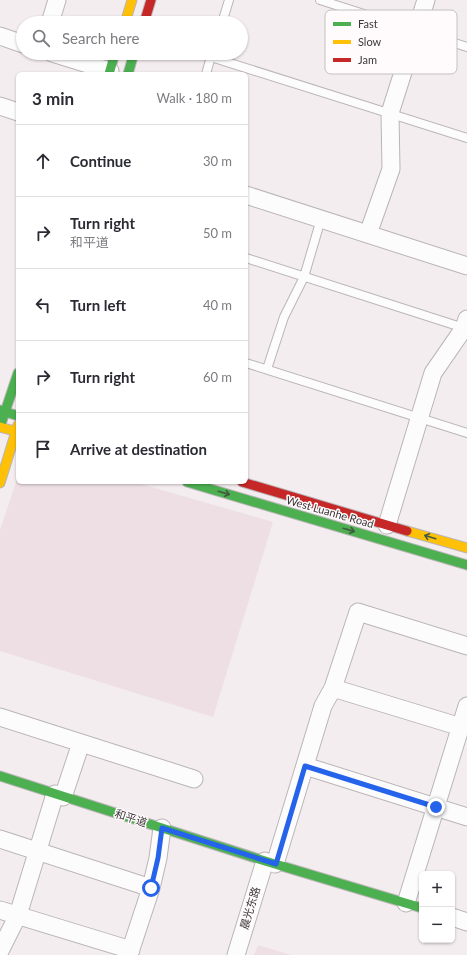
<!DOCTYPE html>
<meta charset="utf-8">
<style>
body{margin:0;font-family:Lato,"Noto Sans SC",sans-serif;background:#f7f7f7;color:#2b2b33}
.controls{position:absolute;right:12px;bottom:12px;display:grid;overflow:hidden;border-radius:6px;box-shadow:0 1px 3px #0004}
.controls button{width:36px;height:36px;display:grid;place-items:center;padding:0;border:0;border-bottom:1px solid #e1e1e2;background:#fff;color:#2b2b33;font:20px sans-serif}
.stop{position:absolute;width:12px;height:12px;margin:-9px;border:3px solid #2563eb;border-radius:50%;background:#fff}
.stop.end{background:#2563eb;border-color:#fff;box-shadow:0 1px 4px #0008}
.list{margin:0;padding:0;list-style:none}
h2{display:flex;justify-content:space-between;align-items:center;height:52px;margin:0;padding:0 16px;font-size:17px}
h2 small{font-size:13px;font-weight:400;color:#7c7c81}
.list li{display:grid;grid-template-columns:26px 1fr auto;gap:12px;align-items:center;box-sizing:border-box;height:72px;padding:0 16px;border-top:1px solid #e1e1e2}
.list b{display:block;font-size:15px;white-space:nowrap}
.list p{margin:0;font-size:13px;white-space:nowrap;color:#7c7c81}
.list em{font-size:13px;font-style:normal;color:#7c7c81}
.icon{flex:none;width:22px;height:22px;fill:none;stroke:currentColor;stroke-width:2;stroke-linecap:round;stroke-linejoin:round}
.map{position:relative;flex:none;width:467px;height:955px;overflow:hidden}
.search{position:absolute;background:#fff;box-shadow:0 1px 3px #0004;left:16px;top:16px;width:232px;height:44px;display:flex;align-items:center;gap:10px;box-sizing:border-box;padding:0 14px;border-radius:22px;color:#7c7c81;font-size:15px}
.panel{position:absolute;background:#fff;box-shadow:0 1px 3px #0004;left:16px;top:72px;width:232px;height:412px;border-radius:6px}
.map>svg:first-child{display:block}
</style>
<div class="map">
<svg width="467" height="955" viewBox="0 0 467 955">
<rect width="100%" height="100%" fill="#f4edef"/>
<path fill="#eddfe3" d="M18,476V482H134L273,522L213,717L0,651V530Z
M258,945L291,955H254Z"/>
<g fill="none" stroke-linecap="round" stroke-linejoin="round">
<g stroke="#bab5b7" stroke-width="10">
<path id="lane" d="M320,0L467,47
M222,23L229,0
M211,57L467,138
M206,74L212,53
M246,258L464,328
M246,363L467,433
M267,369L284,317L304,277L321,219"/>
</g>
<g stroke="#bab5b7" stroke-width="19">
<path id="street" d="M50,23L57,0
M0,36L23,44
M52,53L110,71
M0,106L18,112
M246,195L467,266
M368,234L391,169L390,113L426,0
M387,525L433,373L464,328L467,319
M333,688L358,612L467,646
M0,717L194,779
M305,766L467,817
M63,797L81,743
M0,839L151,888
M275,864L323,706L333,688L461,727
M406,903L467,706
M0,910L131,950
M452,917L467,922
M0,951L18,915L55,794
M129,955L151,888L158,858L162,828
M236,955L265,861"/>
</g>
<g stroke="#bab5b7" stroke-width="11">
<path id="fast" d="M109,74L115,53
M128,74L134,53
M0,410L18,416
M0,427L18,373
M187,482L467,565
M0,776L265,861L422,908"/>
</g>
<g stroke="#bab5b7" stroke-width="11">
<path id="slow" d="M125,23L132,0
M0,427L18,432
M0,483L18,425
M407,531L467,548"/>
</g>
<g stroke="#bab5b7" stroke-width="11">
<path id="jam" d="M144,23L151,0
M242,482L407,531"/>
</g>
<use href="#lane" stroke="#fdfcfd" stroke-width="8"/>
<use href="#street" stroke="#fdfcfd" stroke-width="17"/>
<use href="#fast" stroke="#4caf50" stroke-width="9"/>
<use href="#slow" stroke="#ffc107" stroke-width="9"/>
<use href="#jam" stroke="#c62828" stroke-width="9"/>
</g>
<defs><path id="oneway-shaft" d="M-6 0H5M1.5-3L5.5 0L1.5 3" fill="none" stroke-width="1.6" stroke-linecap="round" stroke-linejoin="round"/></defs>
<g stroke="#415b3f">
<use href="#oneway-shaft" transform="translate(224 493) rotate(16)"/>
<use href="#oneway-shaft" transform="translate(349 530) rotate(16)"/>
<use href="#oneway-shaft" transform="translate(430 537) rotate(-163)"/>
</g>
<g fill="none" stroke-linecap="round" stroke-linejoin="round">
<path stroke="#2563eb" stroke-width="5" d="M151,888L158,858L162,828L276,864L305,766L436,807"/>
</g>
<g text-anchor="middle" stroke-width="3" stroke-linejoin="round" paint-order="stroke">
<g font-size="11" fill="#3c3738" stroke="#fffafb">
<text transform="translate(330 512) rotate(16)" y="4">West Luanhe Road</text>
<text transform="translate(131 818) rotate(18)" y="4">和平道</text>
<text transform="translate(250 908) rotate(-73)" y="4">晨光东路</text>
</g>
</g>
<rect x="325" y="10" width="132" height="64" rx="6" fill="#fffafb" stroke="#c4c0c0" stroke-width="1"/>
<rect x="333" y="22" width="18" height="4" fill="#4caf50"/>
<rect x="333" y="40" width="18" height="4" fill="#ffc107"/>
<rect x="333" y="58" width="18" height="4" fill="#c62828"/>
<g font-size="11" fill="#3c3738">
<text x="358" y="28">Fast</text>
<text x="358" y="46">Slow</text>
<text x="358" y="64">Jam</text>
</g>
</svg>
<div class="controls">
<button>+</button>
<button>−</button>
</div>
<div class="stop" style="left:151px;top:888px"></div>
<div class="stop end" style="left:436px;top:807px"></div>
<div class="search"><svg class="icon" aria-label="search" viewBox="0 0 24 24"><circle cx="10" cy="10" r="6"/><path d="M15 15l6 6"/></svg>Search here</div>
<section class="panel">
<h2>3 min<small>Walk · 180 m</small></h2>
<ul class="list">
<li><svg class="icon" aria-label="ahead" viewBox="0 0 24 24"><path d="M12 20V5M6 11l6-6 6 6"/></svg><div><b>Continue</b></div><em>30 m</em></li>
<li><svg class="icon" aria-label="right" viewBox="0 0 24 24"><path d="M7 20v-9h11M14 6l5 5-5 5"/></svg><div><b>Turn right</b><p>和平道</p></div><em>50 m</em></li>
<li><svg class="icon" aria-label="left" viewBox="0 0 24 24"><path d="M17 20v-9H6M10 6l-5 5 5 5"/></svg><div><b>Turn left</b></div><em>40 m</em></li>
<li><svg class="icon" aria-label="right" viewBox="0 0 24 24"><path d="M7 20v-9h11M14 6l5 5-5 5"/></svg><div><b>Turn right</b></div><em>60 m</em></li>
<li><svg class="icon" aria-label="arrive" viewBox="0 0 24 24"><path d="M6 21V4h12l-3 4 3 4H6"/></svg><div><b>Arrive at destination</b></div></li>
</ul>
</section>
</div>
